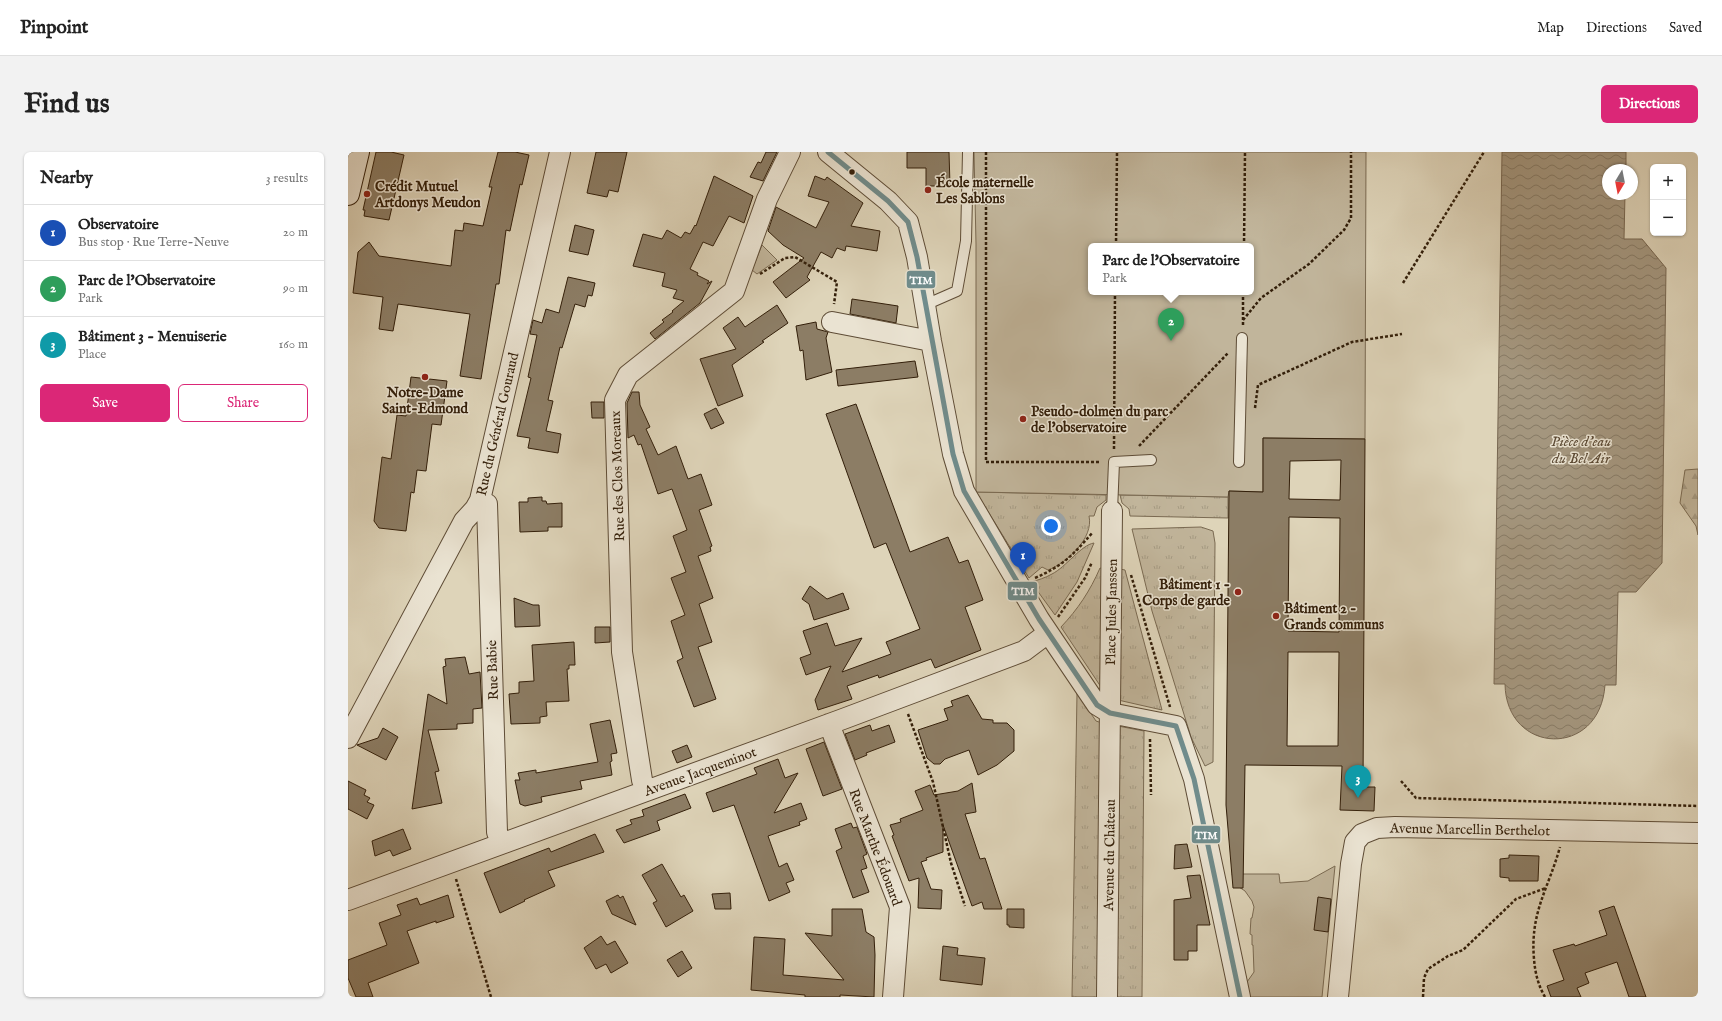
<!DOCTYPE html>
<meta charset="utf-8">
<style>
body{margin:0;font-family:"IM FELL English",serif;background:#f2f2f2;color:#222}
.controls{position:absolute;right:12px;top:12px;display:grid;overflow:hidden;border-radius:6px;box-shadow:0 1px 3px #0004}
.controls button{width:36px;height:36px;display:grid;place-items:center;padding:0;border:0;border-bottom:1px solid #e0e0e0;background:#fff;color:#222;font:20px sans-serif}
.compass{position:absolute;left:1254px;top:12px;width:36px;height:36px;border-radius:50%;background:#fff;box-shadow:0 1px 3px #0004;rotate:190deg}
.you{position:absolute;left:703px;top:374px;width:14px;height:14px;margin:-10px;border:3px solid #fff;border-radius:50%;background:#1a73e8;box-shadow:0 0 0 6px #1a73e833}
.badge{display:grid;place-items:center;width:26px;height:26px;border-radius:50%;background:#db2777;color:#fff;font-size:13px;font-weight:700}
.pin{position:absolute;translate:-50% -33px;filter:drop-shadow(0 1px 2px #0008)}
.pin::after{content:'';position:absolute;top:21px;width:14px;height:12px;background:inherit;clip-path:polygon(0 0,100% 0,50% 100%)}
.popup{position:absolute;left:740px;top:91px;width:166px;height:52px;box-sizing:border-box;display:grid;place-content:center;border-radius:6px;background:#fff;filter:drop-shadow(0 1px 3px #0005);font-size:13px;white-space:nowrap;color:#767676}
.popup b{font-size:15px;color:#222}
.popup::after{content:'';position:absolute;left:50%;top:100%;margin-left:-8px;border:8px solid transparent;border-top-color:#fff}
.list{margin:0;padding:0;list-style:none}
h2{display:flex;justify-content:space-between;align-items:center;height:52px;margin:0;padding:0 16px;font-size:17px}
h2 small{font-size:13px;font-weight:400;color:#767676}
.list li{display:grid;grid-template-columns:26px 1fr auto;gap:12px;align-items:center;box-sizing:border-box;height:56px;padding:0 16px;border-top:1px solid #e0e0e0}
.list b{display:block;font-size:15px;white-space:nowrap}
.list p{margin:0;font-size:13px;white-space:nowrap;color:#767676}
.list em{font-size:13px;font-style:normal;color:#767676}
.actions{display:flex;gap:8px;padding:12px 16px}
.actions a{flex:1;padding:9px 0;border:1px solid #db2777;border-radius:6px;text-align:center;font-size:14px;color:#db2777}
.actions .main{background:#db2777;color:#fff}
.map{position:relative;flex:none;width:1350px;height:845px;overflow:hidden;border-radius:6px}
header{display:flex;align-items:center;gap:24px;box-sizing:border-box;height:56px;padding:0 20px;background:#fff;border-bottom:1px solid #e0e0e0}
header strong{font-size:19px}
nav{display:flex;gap:22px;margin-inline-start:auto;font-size:14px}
.intro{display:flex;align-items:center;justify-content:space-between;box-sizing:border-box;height:96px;padding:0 24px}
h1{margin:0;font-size:28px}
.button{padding:10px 18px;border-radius:6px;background:#db2777;color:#fff;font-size:14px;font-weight:700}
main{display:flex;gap:24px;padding:0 24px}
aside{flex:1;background:#fff;border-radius:6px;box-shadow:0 1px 3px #0004}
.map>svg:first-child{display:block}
</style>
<header>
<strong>Pinpoint</strong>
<nav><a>Map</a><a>Directions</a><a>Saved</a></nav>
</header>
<div class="intro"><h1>Find us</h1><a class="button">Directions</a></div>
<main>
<aside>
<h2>Nearby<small>3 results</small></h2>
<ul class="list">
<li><span class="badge" style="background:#1a4fb4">1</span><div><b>Observatoire</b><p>Bus stop · Rue Terre-Neuve</p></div><em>20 m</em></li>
<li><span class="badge" style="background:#2e9e5b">2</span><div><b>Parc de l'Observatoire</b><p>Park</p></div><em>90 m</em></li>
<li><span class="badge" style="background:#0f9aa8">3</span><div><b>Bâtiment 3 - Menuiserie</b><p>Place</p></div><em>160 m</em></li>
</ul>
<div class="actions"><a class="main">Save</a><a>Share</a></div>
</aside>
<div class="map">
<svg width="1350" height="845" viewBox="0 0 1350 845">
<defs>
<pattern id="grass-tufts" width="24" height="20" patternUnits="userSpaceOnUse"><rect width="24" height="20" fill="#c1b59b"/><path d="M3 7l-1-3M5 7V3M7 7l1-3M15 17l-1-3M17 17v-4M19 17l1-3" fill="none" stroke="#a69b84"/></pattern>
<pattern id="forest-firs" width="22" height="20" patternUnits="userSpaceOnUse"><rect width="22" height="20" fill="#c1b59b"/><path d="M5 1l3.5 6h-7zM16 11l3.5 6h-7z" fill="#a69b84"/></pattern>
<pattern id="water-waves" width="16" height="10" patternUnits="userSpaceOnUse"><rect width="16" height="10" fill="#a4967e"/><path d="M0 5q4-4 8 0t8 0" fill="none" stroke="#867a65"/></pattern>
</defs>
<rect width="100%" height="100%" fill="#ded4b9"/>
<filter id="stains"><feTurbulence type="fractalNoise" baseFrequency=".005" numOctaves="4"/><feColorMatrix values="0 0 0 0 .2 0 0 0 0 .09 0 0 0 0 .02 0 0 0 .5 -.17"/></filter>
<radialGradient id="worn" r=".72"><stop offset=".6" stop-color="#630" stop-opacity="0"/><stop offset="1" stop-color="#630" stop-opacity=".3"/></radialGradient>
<path fill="url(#grass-tufts)" stroke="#7a6a52" d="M628,340L758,343V348L749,355L746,364H741C746,386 719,411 700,418L694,415L681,426Z
M772,343L880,345V366L782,364L781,357L774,351Z
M853,375L865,379L867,391L865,610L857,614L843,585L804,459L784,377Z
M746,391L729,430L707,463L683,430C690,428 697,426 704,422C718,415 733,393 746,391Z
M752,416L756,417L755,538L713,475C730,457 742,439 752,416Z
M772,417L777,418L814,558L770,548Z
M729,541L748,569L754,571L751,845H724Z
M770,574L796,579L794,845H766Z"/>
<path fill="url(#forest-firs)" stroke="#7a6a52" d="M1350,317V383L1348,374L1332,351L1337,318Z"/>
<path fill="#c1b59b" stroke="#7a6a52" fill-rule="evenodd" d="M626,0H1018L1017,287L915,286V340L881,339L880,345L628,340V92ZM743,94H903V140H743Z
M414,93L429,108L409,122L404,118Z
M987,714L974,845H902L899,830L906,820L905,793H904V783L902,782L903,766H904L906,755L904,749L897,739L891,735L884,722H931L932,731L960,729Z"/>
<path fill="url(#water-waves)" stroke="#776650" d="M1154,0H1278V18H1260V42H1277L1276,87H1294L1318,116L1314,411L1288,440H1270L1268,533H1257C1252,607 1158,603 1157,532H1146Z"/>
<path fill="#8c7d65" stroke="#331f0a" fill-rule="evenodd" d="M28,0H43L56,3L41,68L16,64L17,58H15Z
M150,0H167L181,3L174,33L172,32L162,79L158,78L151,132H148L133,227L112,224L122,162L50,152L45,179L31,177L35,145L5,141L10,100L21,90L31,104L103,114L107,78L115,79L116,71L135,74L144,35H141Z
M248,0H279L270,40L261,38L259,45L239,41Z
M418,0H429L415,29L402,25L410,10L413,11Z
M559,0H601L602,34H578V16H559Z
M366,24L405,44L396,71L381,64L365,94L355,90L342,117L350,121L349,123L361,129L359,132L364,129L352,151L307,187L302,181L316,170L314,168L325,160L324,159L336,149L325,146L329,138L314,134L317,121L285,114L295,82L314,87L319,78L333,86L337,80L342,82L347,73L348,74Z
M467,24L477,28L479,25L515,51L503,74L532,79L529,99L498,94L497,99L489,96L484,106L473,100L459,125L462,128L438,146L425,130L456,106L435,93L420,79L428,55L468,76L481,50L460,44Z
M227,73L246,78L240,103L221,99Z
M220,125L247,131L244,144L240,143L237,155L227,152L214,196L212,195L200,248L205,249L198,279L213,282L210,301L180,296L182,286L169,284L183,226L180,225L189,183L182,182L185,168L194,171L198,157L211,161Z
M504,147L550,154L548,171L502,162Z
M429,153L440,171L414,189L416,190L384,213L395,244L370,254L352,207L388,197L375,176L390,165L397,175Z
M468,170L469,177L480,180L478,186L484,220L458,228L455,198L452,199L448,174Z
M567,209L570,225L490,234L488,218Z
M63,225L99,229L93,273L84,272L78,319L69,318L66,341L63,340L58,379L31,376L26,369L34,305L43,307L49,263L58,264Z
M284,240H291L292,253L302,275L298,277L310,303L328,294L340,327L353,322L364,353L351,358L364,394L362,395L363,399L350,404L365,446L351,452L364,490L350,495L368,547L346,555L329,509L335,506L323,469L337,463L323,426L338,420L325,384L339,378L324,337L310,342L293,292L290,293L286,283L280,286L279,251Z
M243,250H256V266H244Z
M508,252L562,400L600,385L611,411L620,408L635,448L617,455L633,498L587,516L583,507L531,526L530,523L499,534L504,547L470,558L467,548L483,514L458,523L452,506L463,502L455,479L479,471L487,494L514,486L494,520L543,502L538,490L572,477L538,391L526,396L478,262Z
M368,256L376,271L363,277L356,262Z
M915,286L1017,287L1015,635H1027L1026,659L992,658L994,614L897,613L895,736H885L878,653L881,339L915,340ZM993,308L992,348L941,347L942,309ZM941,365L992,366L991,480L940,479ZM940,500H991L990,594H939Z
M194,345V349H198L199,352L214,351V375H200V379L172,380L171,350H180V346Z
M462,434L479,447L495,441L501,457L466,468L461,452L454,447Z
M166,446L185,453H191L192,474L167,475Z
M247,475H262V490L247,491Z
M226,490L227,513H221V517H219L221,549L198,550L199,564L192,565V571L163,572L161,542L171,541V530L186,529L184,493Z
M117,505L121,522L132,520L134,556L125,557V571L109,572V577L80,578L91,619L87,620L94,651L64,657L80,542L99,552L95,515L98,514L97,507Z
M620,543L634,567L645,568V571H659L666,578V599L649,613L630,623L621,598L597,607L592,612H586L579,606L570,578L600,568L596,557L605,554L603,549Z
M262,568L269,601L263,602L264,609L262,610L264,623L232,629L234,637L193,645L194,650L177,654L172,652L167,628H172L170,621L188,618V621L250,610L242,572Z
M522,573L524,579L541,573L547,590L518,601L519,603L507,608L497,582Z
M35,576L50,585L38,608L9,593L30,586Z
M476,590L494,637L475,644L458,597Z
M339,593L344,605L329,611L324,599Z
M430,607L437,626L450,621L426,661L453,651L459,667L451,670L452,673L420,684L431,715L439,711L446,728L438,731L442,740L421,749L386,653L365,660L358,641L409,622L406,616Z
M0,629L18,638L16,643L22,646L19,650L26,653L19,667L0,657Z
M624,631L628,660L617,662L632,707L637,706L654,757H636L634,750L624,754L595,673V700L578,706L579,708L573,710L583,737L594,738L593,757L570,756L571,726L561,729L544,684L546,683L542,673L553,670L552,667L575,658L567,639L582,633L586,643L610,639Z
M337,642L343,656L309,669L312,678L276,691L268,678L284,672L282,668L296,664L294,658Z
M503,671L505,676L509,675L519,702L515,704L519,716L513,718L521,740L505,746L488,699L494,696L487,677Z
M55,677L63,697L45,704L42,698L27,704L24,689Z
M247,682L256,700L200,719L207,734L176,748L177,749L152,761L136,721L201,696L203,700Z
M839,692L844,715L826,717L827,693Z
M1161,703L1191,704L1190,729H1161V726L1152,725V707L1161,706Z
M314,712L333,745L336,743L345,759L318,775L305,751L309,749L294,723Z
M852,723L862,773H849V799H840V808H826V748L843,746L839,724Z
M382,741L383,757H367L364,742Z
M100,743L106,765L88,771V769L59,779L71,811L20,831L25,845H8L0,826V808L39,793L31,771L53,763L49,753L69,746L72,753Z
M270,743L272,746L275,744L288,773L264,762L258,749Z
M970,745L983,747L980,780L966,778Z
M1266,754L1298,845H1281L1269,810L1237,821L1241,831L1229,836L1233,845H1203L1199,834L1216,828L1205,798L1226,792L1227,794L1259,783L1251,759Z
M484,757H514L518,780L526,785L527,803L526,845L492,843V845H457V843L403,838L406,785L437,787L435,823L496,828L457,781L484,784Z
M659,757H676V776L661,775V773H659Z
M253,784L259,793L267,789L280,811L263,821L258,812L248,817L236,796Z
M595,794L610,796L609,803L637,806L634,833L592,828Z
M334,799L344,816L330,825L319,808Z"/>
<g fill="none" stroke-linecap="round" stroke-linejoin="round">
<g stroke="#5e4c36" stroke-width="12">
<path id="service" d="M577,153L609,139L618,89L620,0
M891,310L894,186
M764,359L766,310L803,308"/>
</g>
<g stroke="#5e4c36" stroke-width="22">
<path id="minor" d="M480,0L540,49L560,70L569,105L583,189L605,302L616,339L691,467L749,553L762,561L828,574L846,627L892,845
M484,170L583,189
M132,348L139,352L149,680L153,691
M481,572L552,755L545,845
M0,586L116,369L127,357L132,348L212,0
M298,639L294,628L274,500L267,248L280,223L386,139L419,47L442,0
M0,748L495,567L676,499L700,481
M759,845L764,359
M990,845L1003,712L1007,690L1014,682L1029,676L1047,675L1350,681"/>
</g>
<g stroke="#331f0a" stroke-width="24">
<path id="secondary" d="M0,42L10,0"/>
</g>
<path stroke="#331f0a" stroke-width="2.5" stroke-dasharray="3 2" stroke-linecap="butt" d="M638,0V310H753
M768,94L769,0
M896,94L897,0
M412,122L437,106L447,105L489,130L486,152
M1055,131L1136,0
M895,168L913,146L961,112L996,78L1003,66V0
M895,173V140
M907,256L910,233L1004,190L1054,182
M791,294L880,201
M766,297L767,140
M783,423L822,555
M687,426C716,413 724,404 745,380
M710,465L737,426L744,410
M560,562L585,630L603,711L617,754
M802,587L803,643
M1053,629L1068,646L1350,654
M108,727L143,845
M1075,845L1076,826L1080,817L1100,804L1115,798L1168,747L1198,736
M1197,845C1190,833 1187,820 1186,807C1182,760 1200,738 1212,695"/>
<use href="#service" stroke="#eae3d2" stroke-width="10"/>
<use href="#minor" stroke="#eae3d2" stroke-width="20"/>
<use href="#secondary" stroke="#eae3d2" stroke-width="22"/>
<g stroke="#eae3d2" stroke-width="8">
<path id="bus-1" d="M480,0L540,49L560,70L569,105L605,302L616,339L691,467L749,553L762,561L828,574L846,627L892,845"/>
</g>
<use href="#bus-1" stroke="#708c8c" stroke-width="5"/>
</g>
<circle fill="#331f0a" stroke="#eae3d2" stroke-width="1.5" cx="504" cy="20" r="3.5"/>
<g fill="#8f2418" stroke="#eae3d2" stroke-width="1.5">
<circle cx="580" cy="38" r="4"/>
<circle cx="19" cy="42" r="4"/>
<circle cx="77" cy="225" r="4"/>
<circle cx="675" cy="267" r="4"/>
<circle cx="890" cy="440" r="4"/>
<circle cx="928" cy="464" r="4"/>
</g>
<g text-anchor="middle" stroke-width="3" stroke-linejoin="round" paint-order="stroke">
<g font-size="14" font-weight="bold" fill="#331f0a" stroke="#eae3d2" text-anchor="start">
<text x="588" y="35">École maternelle<tspan x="588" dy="16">Les Sablons</tspan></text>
<text x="27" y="39">Crédit Mutuel<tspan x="27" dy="16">Artdonys Meudon</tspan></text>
<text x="77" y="245" text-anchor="middle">Notre-Dame<tspan x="77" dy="16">Saint-Edmond</tspan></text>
<text x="683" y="264">Pseudo-dolmen du parc<tspan x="683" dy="16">de l'observatoire</tspan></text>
<text x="882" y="437" text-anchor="end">Bâtiment 1 -<tspan x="882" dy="16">Corps de garde</tspan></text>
<text x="936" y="461">Bâtiment 2 -<tspan x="936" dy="16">Grands communs</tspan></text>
</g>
<g font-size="14" fill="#331f0a" stroke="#eae3d2">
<text transform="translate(149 272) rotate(-77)" y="5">Rue du Général Gouraud</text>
<text transform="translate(269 324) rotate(-92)" y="5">Rue des Clos Moreaux</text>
<text transform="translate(763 460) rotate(-89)" y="5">Place Jules Janssen</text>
<text transform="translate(144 518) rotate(-92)" y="5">Rue Babie</text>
<text transform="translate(352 619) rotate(-20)" y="5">Avenue Jacqueminot</text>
<text transform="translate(1122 677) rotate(1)" y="5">Avenue Marcellin Berthelot</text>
<text transform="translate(528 695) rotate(69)" y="5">Rue Marthe Édouard</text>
<text transform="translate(761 703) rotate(-89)" y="5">Avenue du Château</text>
</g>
<g font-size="15" font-style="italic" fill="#5b4933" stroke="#eae3d2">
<text x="1233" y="294">Pièce d'eau<tspan x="1233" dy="17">du Bel Air</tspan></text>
</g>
</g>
<g stroke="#eae3d2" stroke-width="1.5">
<rect x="558" y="118" width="30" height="19" rx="4" fill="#708c8c"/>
<rect x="659" y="429" width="31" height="20" rx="4" fill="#708c8c"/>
<rect x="843" y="673" width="30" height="19" rx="4" fill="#708c8c"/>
</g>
<g font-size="11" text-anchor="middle" font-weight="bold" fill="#fff">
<text x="573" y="132">TIM</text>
<text x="675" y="443">TIM</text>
<text x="858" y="687">TIM</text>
</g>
<rect width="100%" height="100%" filter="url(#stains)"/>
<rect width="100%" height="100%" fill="url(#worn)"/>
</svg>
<div class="controls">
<button>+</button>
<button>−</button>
</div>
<svg class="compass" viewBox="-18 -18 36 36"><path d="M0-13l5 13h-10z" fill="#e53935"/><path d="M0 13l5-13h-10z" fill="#767676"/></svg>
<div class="you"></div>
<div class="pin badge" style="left:675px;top:423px;background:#1a4fb4">1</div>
<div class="pin badge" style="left:823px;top:189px;background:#2e9e5b">2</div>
<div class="popup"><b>Parc de l'Observatoire</b>Park</div>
<div class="pin badge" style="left:1010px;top:646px;background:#0f9aa8">3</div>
</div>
</main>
